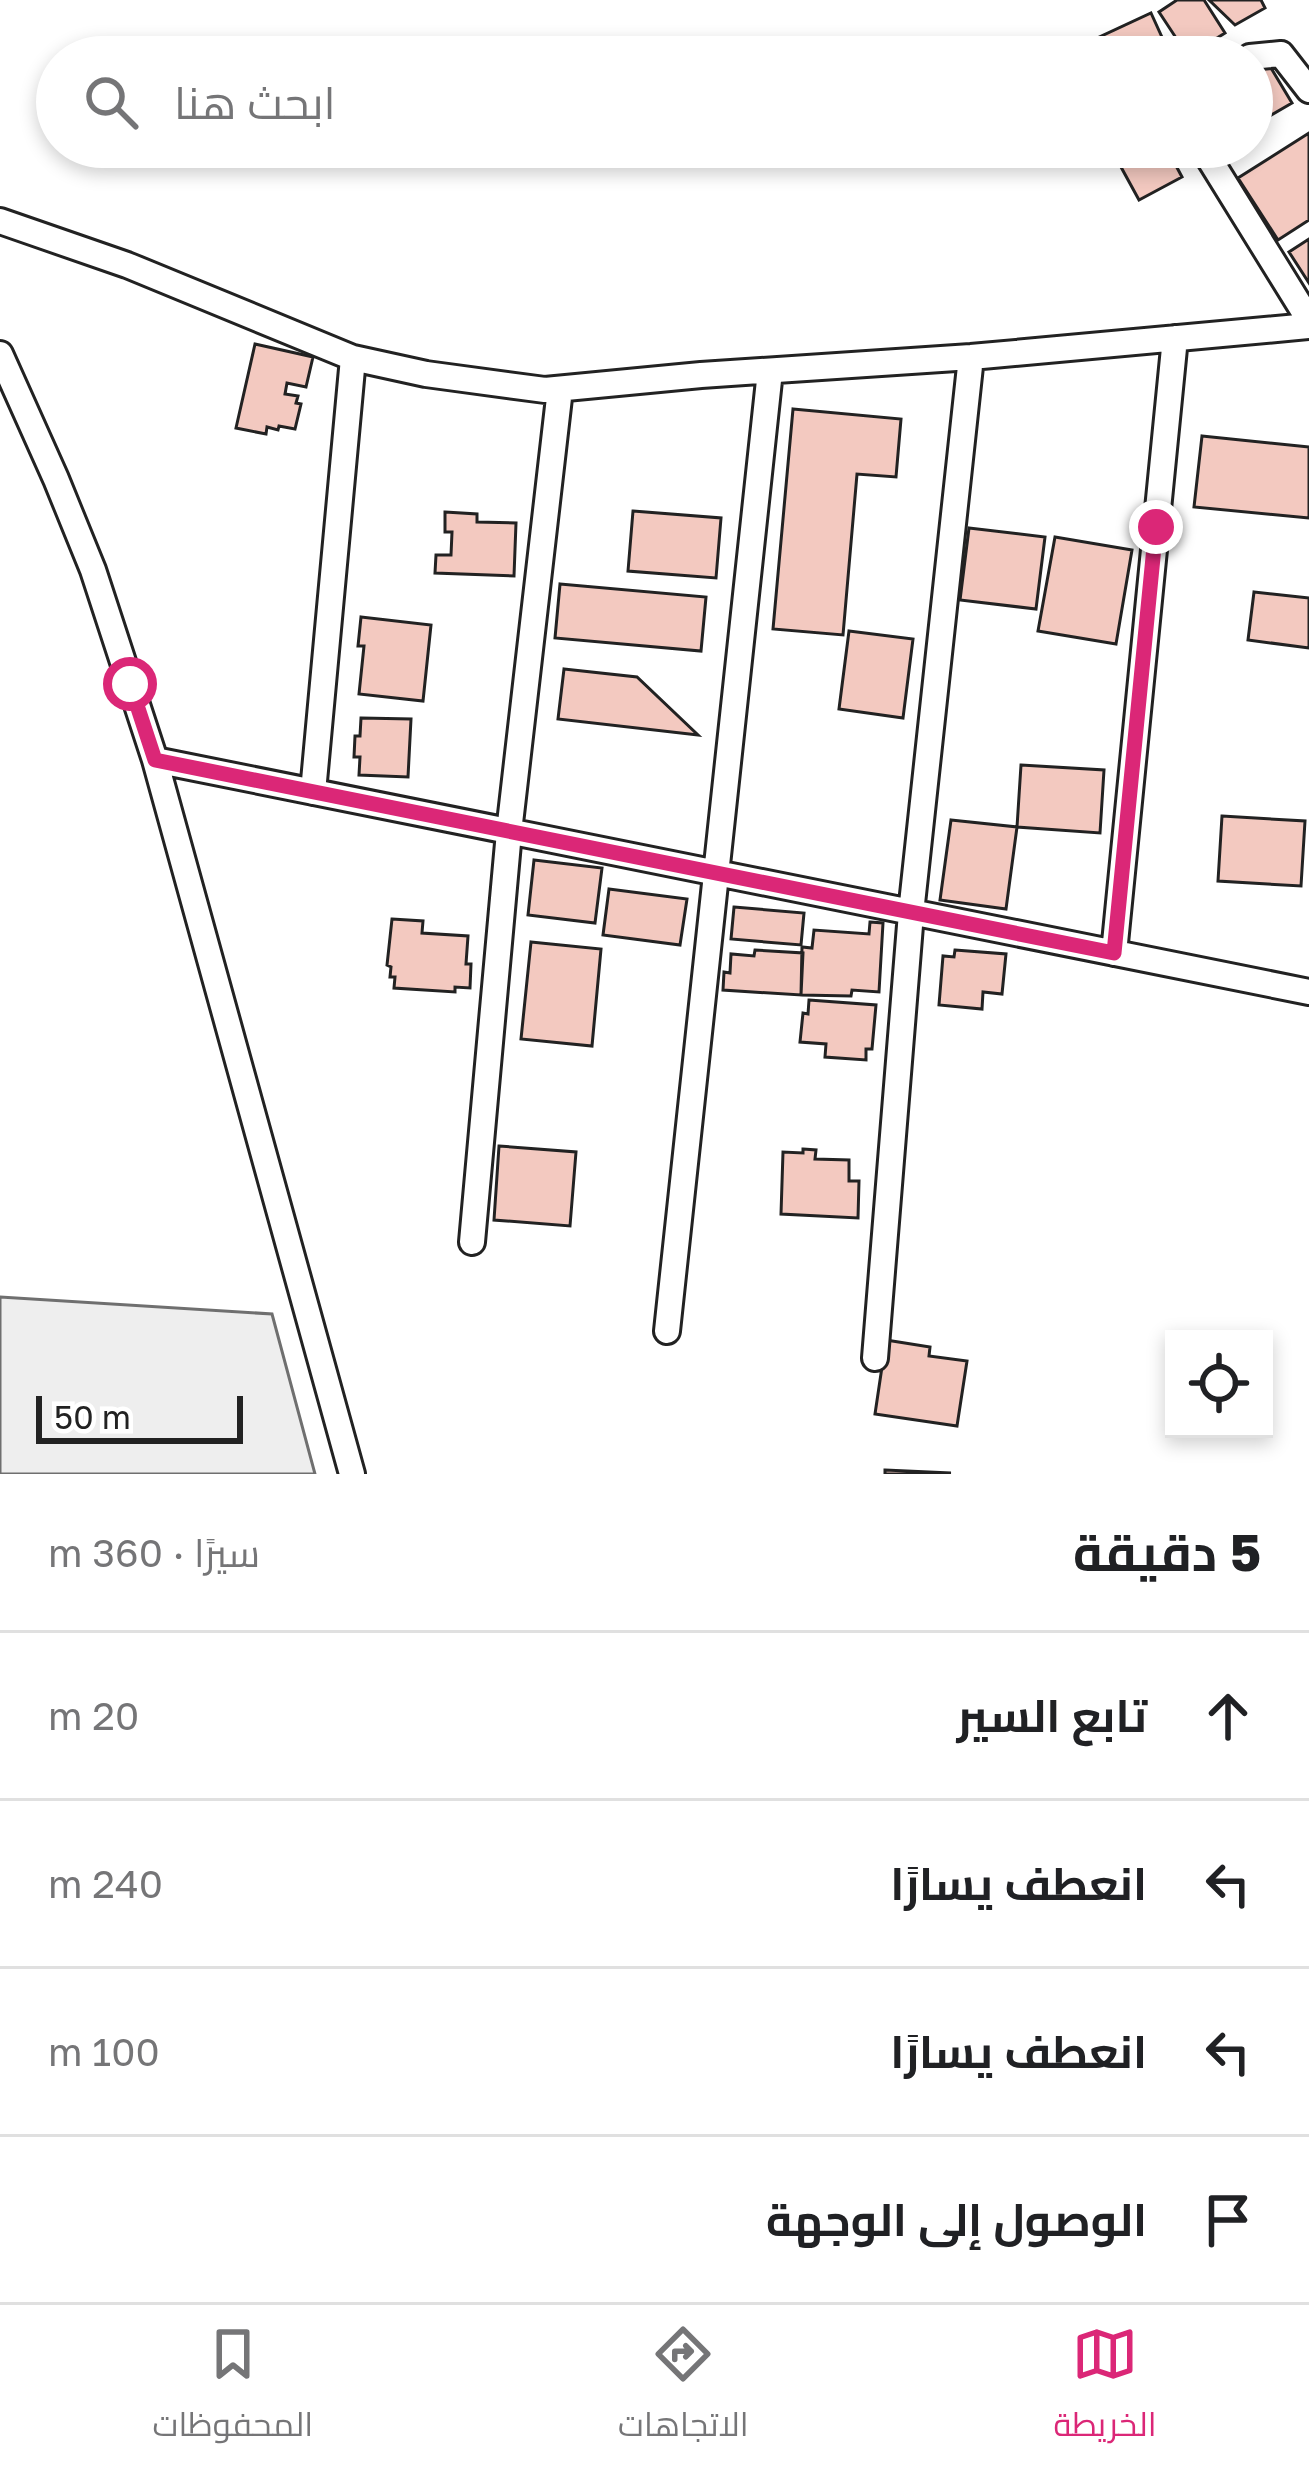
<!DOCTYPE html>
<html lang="ar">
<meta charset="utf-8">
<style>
body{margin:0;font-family:"Golos Text",Cairo,sans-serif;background:#f6f6f6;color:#202124;direction:rtl}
.controls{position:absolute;right:36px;bottom:36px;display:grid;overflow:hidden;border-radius:0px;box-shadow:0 6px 18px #0003}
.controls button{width:108px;height:108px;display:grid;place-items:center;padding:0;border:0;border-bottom:3px solid #e0e0e0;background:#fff;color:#202124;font:60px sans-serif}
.scale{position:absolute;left:36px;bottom:30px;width:207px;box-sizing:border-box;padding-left:12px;border:6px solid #222;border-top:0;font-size:33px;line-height:42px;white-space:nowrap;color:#222;-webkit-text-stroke:9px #fff;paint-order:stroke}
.stop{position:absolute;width:36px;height:36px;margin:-27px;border:9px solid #db2777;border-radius:50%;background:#fff}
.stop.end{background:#db2777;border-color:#fff;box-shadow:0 3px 12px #0008}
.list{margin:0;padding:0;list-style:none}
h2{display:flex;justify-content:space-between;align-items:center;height:156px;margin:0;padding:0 48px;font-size:51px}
h2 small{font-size:39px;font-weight:400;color:#757577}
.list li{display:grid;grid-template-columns:78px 1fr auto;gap:36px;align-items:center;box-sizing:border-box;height:168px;padding:0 48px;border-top:3px solid #e0e0e0}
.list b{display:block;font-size:45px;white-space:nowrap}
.list em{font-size:39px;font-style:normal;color:#757577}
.icon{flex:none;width:66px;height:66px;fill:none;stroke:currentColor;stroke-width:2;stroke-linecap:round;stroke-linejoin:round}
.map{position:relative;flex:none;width:1309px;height:1474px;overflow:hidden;direction:ltr}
.search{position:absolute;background:#fff;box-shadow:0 6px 18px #0003;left:36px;right:36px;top:36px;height:132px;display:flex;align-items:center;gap:30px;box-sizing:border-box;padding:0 42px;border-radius:66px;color:#757577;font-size:45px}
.sheet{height:828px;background:#fff}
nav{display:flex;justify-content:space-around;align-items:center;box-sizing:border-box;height:168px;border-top:3px solid #e0e0e0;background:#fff;font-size:33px;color:#757577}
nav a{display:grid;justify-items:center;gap:6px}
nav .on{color:#db2777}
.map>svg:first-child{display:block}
</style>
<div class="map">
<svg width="1309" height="1474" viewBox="0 0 1309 1474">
<rect width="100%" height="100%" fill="#fff"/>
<path fill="#eee" stroke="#6f6f6f" stroke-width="3" d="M0,1297L272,1314L315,1474H0Z"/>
<path fill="#f3c9c0" stroke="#222" stroke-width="3" d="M1177,0H1204L1225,33L1188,56L1159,12Z
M1209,0H1261L1265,8L1235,25Z
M1151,13L1171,57H1101L1093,40Z
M1268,63L1292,103L1252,126V72Z
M1309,133V220L1278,240L1238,178Z
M1159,147H1166L1182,177L1139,200L1121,167Z
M1309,239V283L1289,252Z
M255,344L313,357L306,387L287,383L285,394L298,396L296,403L301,404L295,429L279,426L278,430L267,427L266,434L236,428Z
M793,409L901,419L896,477L857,474L843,635L773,629Z
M1202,436L1309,447V518L1194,507Z
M633,511L721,518L716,578L628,571Z
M445,512L477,514V522L516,523L514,576L435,573L436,555H451L452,532H445Z
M969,528L1045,537L1036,609L960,600Z
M1055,537L1132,550L1116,644L1038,631Z
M560,584L706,597L701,651L555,638Z
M1254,592L1309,598V648L1248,640Z
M361,617L431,625L423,701L359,694L364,646H358Z
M849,631L913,639L903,718L839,709Z
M564,669L637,677L698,735L558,719Z
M361,718L411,719L408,777L359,775L360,757H354L355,736H360Z
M1021,765L1104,770L1100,833L1017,827Z
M1222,816L1305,821L1301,886L1218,881Z
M951,820L1017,827L1006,909L940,900Z
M534,860L602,868L595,923L528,915Z
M609,889L687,899L680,945L603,935Z
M734,907L804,913L801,945L731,939Z
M392,919L423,921L422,933L468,936L466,964H471L470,988L455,987V992L394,988L395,977H390L391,967L387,965Z
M870,922L883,923L879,992L852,990L851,996L801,995L802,947L812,948L814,930L869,934Z
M531,942L601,949L592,1046L521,1039Z
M755,950L803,953L801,995L723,990L724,972L730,973L731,954L754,956Z
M955,950L1006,954L1002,994L983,992L982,1009L939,1005L943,956L954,957Z
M809,1000L876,1005L872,1049H866V1060L825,1057L826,1044L800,1042L803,1013L808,1014Z
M499,1146L576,1152L570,1226L494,1220Z
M803,1149L816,1150L815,1159L849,1160V1181H859L858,1218L781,1214L783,1152L803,1153Z
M886,1340L930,1347L929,1356L967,1361L957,1426L875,1414Z
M885,1470L951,1473L885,1474Z"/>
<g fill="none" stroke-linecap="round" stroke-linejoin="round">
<g stroke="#222" stroke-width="30">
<path id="street" d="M1250,57L1281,54L1309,90
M1202,147L1309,320
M0,221L127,265L353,358L426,374L545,390L701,375L971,357L1309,326
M0,354L56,479L93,570L155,760L352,1474
M155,760L1309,992
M313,792L353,358
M1114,953L1175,338
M472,1242L509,832L560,389
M667,1331L770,371
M875,1358L911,913L971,357"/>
</g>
<use href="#street" stroke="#fff" stroke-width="24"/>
</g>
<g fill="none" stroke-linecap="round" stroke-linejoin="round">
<path stroke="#db2777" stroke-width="15" d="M130,684L155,760L1114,953L1156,527"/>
</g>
</svg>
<div class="controls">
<button><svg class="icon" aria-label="locate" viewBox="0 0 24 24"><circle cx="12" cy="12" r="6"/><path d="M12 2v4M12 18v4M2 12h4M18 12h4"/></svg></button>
</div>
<div class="scale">50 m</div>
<div class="stop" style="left:130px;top:684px"></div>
<div class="stop end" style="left:1156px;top:527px"></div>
<div class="search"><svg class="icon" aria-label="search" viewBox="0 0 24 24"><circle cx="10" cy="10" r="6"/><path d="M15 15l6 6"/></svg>ابحث هنا</div>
</div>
<section class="sheet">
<h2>5 دقيقة<small>سيرًا · 360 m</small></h2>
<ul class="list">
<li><svg class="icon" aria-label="ahead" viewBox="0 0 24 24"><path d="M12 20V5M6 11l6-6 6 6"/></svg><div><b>تابع السير</b></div><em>20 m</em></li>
<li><svg class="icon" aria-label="left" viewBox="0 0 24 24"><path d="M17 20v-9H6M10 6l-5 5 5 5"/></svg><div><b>انعطف يسارًا</b></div><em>240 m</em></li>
<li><svg class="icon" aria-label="left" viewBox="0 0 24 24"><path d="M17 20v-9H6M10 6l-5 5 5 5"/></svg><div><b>انعطف يسارًا</b></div><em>100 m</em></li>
<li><svg class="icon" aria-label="arrive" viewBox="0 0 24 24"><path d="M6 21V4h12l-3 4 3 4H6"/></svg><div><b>الوصول إلى الوجهة</b></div></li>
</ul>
</section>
<nav>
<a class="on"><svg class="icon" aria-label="map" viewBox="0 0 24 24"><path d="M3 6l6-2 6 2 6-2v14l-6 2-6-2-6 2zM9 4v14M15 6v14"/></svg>الخريطة</a>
<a><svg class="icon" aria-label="directions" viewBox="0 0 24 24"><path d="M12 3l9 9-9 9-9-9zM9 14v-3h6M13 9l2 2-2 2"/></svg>الاتجاهات</a>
<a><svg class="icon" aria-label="saved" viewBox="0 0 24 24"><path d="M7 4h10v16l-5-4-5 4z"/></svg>المحفوظات</a>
</nav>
